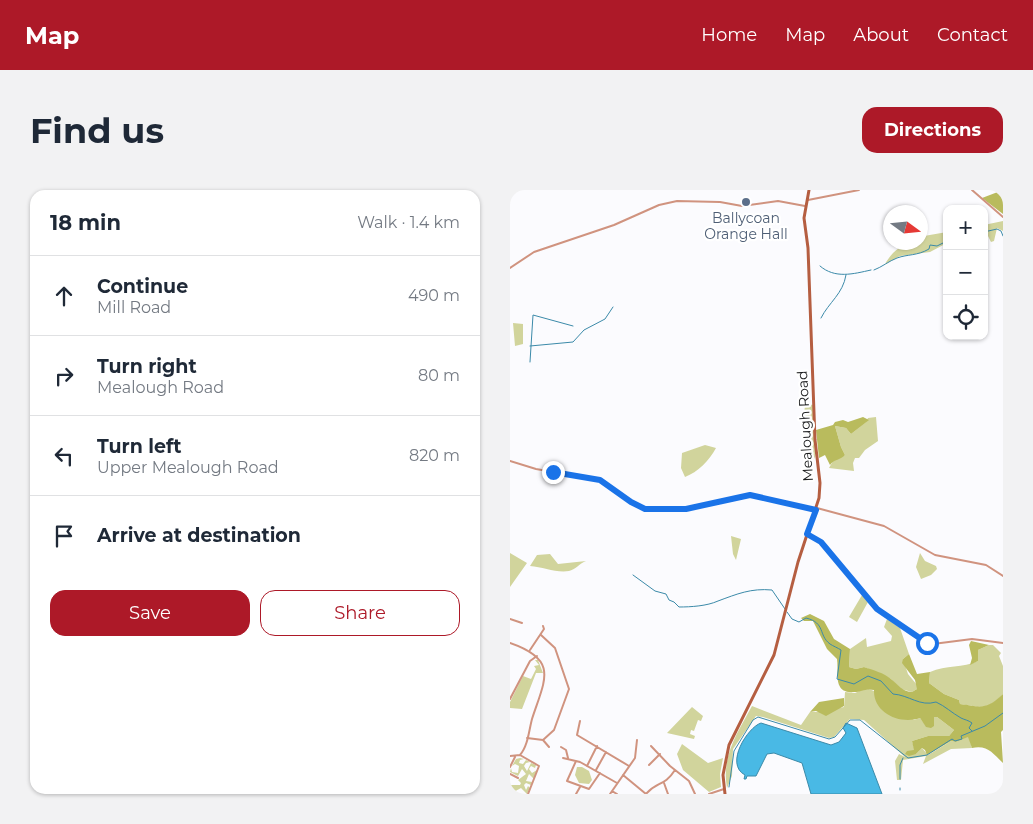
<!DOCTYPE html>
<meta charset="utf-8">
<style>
body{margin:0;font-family:Montserrat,sans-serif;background:#f2f2f3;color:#1f2937}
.controls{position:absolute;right:15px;top:15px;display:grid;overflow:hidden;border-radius:10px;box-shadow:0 1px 4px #0004}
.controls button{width:45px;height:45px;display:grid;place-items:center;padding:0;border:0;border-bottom:1px solid #e0e1e3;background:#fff;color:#1f2937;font:25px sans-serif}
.compass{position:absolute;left:373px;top:15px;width:45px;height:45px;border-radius:50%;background:#fff;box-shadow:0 1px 4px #0004;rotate:105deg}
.stop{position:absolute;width:15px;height:15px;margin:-11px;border:4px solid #1a73e8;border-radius:50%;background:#fff}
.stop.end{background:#1a73e8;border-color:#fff;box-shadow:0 1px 5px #0008}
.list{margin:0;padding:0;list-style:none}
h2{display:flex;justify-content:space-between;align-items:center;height:65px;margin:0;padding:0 20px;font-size:21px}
h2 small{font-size:16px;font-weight:400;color:#747a83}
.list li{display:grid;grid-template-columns:32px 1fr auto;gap:15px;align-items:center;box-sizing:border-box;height:80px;padding:0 20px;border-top:1px solid #e0e1e3}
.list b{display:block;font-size:19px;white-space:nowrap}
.list p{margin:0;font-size:16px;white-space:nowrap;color:#747a83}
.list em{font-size:16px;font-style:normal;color:#747a83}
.actions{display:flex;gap:10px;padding:15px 20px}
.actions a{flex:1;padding:11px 0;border:1px solid #ad1928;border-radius:15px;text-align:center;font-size:18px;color:#ad1928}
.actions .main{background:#ad1928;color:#fff}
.icon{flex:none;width:28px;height:28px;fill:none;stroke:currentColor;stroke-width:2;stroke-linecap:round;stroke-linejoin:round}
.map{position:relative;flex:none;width:493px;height:604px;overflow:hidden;border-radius:15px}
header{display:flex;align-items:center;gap:30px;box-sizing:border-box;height:70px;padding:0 25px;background:#ad1928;color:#fff}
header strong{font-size:24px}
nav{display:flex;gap:28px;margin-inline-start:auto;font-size:18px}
.intro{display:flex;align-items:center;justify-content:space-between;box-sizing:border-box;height:120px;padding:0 30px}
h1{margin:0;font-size:35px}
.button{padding:12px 22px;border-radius:15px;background:#ad1928;color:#fff;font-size:18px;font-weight:700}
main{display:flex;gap:30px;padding:0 30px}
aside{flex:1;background:#fff;border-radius:15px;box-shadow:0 1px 4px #0004}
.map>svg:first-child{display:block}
</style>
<header>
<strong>Map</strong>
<nav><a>Home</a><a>Map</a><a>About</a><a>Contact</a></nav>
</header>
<div class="intro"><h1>Find us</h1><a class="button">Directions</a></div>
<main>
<aside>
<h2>18 min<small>Walk · 1.4 km</small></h2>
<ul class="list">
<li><svg class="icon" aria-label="ahead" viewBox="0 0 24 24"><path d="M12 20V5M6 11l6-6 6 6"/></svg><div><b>Continue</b><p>Mill Road</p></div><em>490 m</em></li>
<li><svg class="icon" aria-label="right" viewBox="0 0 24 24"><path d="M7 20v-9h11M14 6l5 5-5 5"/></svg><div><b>Turn right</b><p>Mealough Road</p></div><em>80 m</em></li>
<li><svg class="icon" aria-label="left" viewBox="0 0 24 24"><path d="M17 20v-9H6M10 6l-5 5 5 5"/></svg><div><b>Turn left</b><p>Upper Mealough Road</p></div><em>820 m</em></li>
<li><svg class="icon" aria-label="arrive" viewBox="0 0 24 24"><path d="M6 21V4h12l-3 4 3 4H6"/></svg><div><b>Arrive at destination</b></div></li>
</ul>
<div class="actions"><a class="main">Save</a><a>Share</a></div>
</aside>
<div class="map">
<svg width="493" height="604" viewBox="0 0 493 604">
<rect width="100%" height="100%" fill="#fbfbfe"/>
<path fill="#d1d49c" d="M493,31V41L487,38L484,51L481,52L478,46H474V35Z
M437,42V53L420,62L390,66L375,74C383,60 394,52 410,52L411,50L415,49L414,46Z
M3,133L13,134V154L5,156Z
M295,214L304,215L305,269L293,241Z
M366,227L368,251L355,260L349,268H345L343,273L344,281L319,278L323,271L335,265L331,257L325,236L336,238L341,244L356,232L358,228Z
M195,255L206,258C199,271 188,282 175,287L171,278L172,263Z
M221,346L231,349L226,370L223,364Z
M0,363L17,373L0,397Z
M410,363L415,371L426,376L427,379L421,385L411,389L406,377Z
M40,364L48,374L76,371C70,373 65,380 59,381C46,383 33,377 20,376L27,365Z
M352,405L358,412L347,432L339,427Z
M377,429L390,438L399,464L393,469L398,484L407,495V499L402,502L391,499L381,489L354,477L346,479L339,477L340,459L356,448L357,457L381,451L382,446L374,437Z
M479,455H483L491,463L489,466L493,476V504C477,521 471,517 450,514L449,510L434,504L419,493L420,482C436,475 453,478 468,471V460Z
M25,470H28L33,483H26L12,519L0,518V512L13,486L21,489L26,479L24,476L29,475Z
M356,498L364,501L404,530L410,528L416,536L424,527H427L444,540L439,546H418L402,551L406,564L412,558L418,565L441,551L446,552L459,546L462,558L441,559L413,574L416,566L393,570L391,590H387L385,571L389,564L395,567L354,530L340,529L324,547L319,548L253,527L246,526L223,559L222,586L217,598C211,566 228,542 242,516L291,535L300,522H310L334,517L335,502L345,503Z
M182,517L193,526L191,531L188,530L184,541L181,540L180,544L185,546L184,549L157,543Z
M172,554L198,573L213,568L210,584L211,597L199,602L173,580L167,564Z
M10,568L14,569L10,570L9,573L13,574L16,570L20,572L16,573L14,576L17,581L21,573L26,575L25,578L21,576L19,579L22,583L27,580L24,589L19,584L16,591L22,592L21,595L16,593L14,595L16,600L18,596L20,598L17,604L11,598L0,604V595H10L11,593L8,590L16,584L12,579L8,586L0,582L1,578L2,582L8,583L9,576L5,574L2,576L6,569Z
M67,577H72L79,581L82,590L79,594L69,593L65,585Z"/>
<path fill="#b9bb5d" d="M493,0V24L472,8Z
M353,227L359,230L341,244L336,238L325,236L331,257L335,265C331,270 324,269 320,275L315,265L309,268L306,240L323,235L325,232L333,230L338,232Z
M300,424L314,431L324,449L340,459L339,477L346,479L354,477C363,480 374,483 381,489C389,495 391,501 402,502L407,499L405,490L392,473L393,469L399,464L407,484L420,482L419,493L434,504L449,510L450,514C472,517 476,520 493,504V540L491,542L493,573C482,563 478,555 462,558L458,547L446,552L441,551L417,565L415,560L412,558L406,564L399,566L395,564L397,561L404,560L402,551L418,546H439L444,540L427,527H424V536L421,538L416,537L410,528C390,535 363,523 364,500C355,498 352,502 344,502C322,504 329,482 327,469L317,459L303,431H294L291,428Z
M461,451L479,455L468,460V471L460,475L462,468L459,455Z
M334,508V516L316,526L306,521L300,522L309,512Z"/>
<path fill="#49b9e5" stroke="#3b8aa9" d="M251,533L321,555L329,552L336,543L333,538L336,533L347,538L372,604H301L292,573L264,563L257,564L246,586H237L236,589H234L235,585C214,574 238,537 251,533Z"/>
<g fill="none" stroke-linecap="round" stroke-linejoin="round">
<path stroke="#3b8aa9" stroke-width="1" d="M474,42L487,39L491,41L493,46
M310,76C325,89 343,84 361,80
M364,80C372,77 379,71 387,68C398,64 407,66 419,59L420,55L427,56L437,51
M311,128C319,112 333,104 336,85
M20,156L63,152L74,140L95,129L103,117
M20,172L23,125L63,136
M123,385L145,401L156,404L159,410L164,412L169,417C181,417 197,416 208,411C227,404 241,398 262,400L275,419
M277,422L282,429L289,432L296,428C316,433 308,445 320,454C323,456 328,458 331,460L327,489L344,494L358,486L371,491L383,504C399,505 410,517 426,512C435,516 442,523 451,528C455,530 458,530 462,533L459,538L462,541
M390,589V575L393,568
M219,597L224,561L243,530L248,527L319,549L325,547L340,530H350L398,568L417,565L442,549L445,551L452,549L451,546L475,536L493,523
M390,598V600"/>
<path stroke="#d0937f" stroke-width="2" d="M462,0L493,27
M298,10L349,0
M0,78L24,62L104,35L149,15L167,11L210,12L232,16L268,11L295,16
M0,271L26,279L90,290L121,312L135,319H177L240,305L305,320
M307,318L374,336L425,365L476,375L493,386
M297,344L311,352L367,419L414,452L423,454L462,449L493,453
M0,429L12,433
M0,453C49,470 35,489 22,529C19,540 18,556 10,565
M20,460L34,439L33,436
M0,509L20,471L27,466
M70,531L67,545L119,576
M17,548L33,550L44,540L59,499L45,458L31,445
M33,550L39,557
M141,556L160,576L179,591L185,604
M51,557L56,560L58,568
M10,565L29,576L18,604
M0,566L10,565
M53,568L70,572L107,593
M66,571L57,591L79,599L90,583
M139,575L150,564
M77,576L87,556
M0,577L5,567
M86,580L96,562
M0,584L8,588
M113,585L136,604
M154,593L158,604
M102,601L107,604
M66,604L70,597
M100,604L125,568L127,550
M136,604C147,591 154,597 165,580
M199,604L214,599"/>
<path stroke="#b55e41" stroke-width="3" d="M215,604L213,585L219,555L264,465L288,372L309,308L310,293L305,250L298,58L294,28L299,0"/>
</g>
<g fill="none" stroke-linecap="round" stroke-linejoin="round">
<path stroke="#1a73e8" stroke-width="6" d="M43,282L90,290L121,312L135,319H176L240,305L306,320L297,344L311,352L367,419L417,453"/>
</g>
<circle fill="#5c6f8a" stroke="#fff" stroke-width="2" cx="236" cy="12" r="5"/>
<g text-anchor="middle" stroke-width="4.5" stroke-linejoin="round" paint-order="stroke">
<g font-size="14" fill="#4e5e75" stroke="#fff">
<text x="236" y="33">Ballycoan<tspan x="236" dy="16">Orange Hall</tspan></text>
</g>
<g font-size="14" fill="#1b1c1d" stroke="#fff">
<text transform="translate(295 236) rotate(-93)" y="5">Mealough Road</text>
</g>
</g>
</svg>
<div class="controls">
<button>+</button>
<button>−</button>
<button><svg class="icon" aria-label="locate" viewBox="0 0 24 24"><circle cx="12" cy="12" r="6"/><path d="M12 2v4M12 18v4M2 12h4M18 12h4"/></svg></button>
</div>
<svg class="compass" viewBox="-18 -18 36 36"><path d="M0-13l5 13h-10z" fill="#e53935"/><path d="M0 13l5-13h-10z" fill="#747a83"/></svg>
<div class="stop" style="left:417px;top:453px"></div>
<div class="stop end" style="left:43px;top:282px"></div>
</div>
</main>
